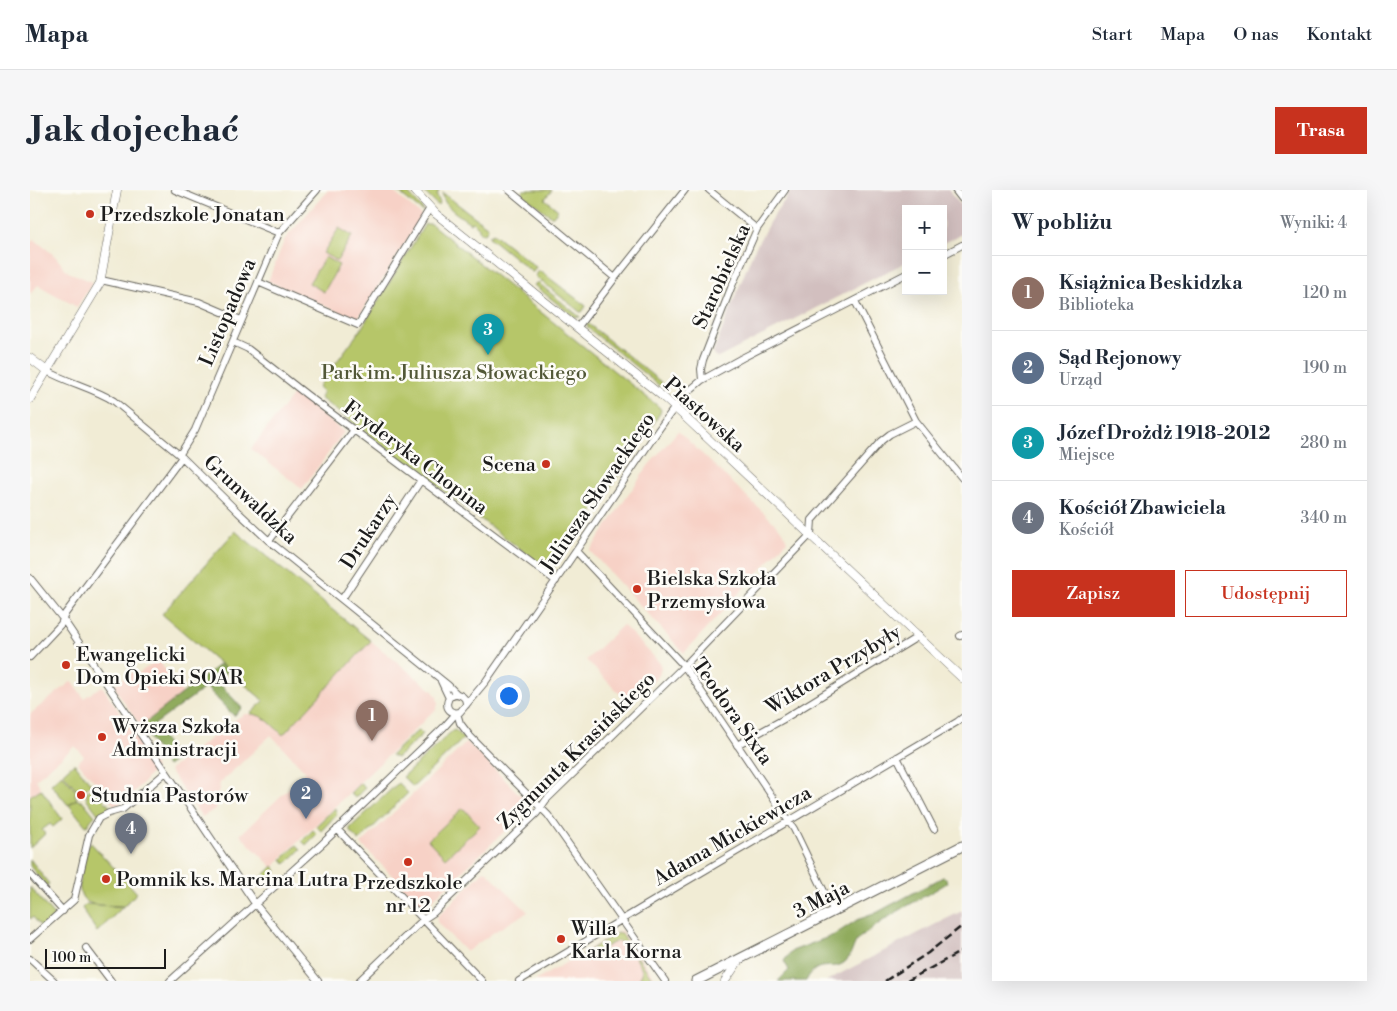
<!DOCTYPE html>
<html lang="pl">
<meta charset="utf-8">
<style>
body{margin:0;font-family:"Libre Bodoni",serif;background:#f6f6f7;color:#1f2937}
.controls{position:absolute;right:15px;top:15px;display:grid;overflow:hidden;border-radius:0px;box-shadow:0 5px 20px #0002}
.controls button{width:45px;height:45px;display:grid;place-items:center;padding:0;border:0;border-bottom:1px solid #e0e1e3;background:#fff;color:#1f2937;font:25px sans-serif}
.scale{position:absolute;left:15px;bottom:12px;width:121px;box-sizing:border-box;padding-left:5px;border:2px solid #1c1c1c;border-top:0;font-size:14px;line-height:18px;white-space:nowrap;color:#1c1c1c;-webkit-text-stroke:4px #fdfcf7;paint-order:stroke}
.you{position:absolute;left:478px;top:505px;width:18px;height:18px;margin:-12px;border:4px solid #fff;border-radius:50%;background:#1a73e8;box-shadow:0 0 0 8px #1a73e833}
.badge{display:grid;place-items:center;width:32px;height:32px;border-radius:50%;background:#c8321e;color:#fff;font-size:16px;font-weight:700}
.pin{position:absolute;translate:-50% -41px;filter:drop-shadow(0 1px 2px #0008)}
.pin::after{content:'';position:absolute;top:26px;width:18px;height:15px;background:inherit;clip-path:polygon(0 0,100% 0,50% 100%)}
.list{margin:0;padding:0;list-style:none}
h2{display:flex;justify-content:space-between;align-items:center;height:65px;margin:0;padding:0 20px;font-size:21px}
h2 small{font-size:16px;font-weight:400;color:#747a83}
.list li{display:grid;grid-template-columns:32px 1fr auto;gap:15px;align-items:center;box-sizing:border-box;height:75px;padding:0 20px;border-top:1px solid #e0e1e3}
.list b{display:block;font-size:19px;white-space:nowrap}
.list p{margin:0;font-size:16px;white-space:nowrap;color:#747a83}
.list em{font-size:16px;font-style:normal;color:#747a83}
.actions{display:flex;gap:10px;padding:15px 20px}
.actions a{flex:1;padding:11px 0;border:1px solid #c8321e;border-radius:0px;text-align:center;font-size:18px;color:#c8321e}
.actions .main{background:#c8321e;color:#fff}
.map{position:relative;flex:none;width:932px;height:791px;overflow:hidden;border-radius:0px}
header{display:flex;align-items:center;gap:30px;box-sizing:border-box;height:70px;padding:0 25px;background:#fff;border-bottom:1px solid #e0e1e3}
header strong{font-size:24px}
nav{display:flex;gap:28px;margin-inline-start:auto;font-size:18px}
.intro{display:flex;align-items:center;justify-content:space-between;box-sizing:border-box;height:120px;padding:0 30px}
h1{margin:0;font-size:35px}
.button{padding:12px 22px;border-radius:0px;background:#c8321e;color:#fff;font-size:18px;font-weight:700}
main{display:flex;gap:30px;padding:0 30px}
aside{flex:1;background:#fff;border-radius:0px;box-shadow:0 5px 20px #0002}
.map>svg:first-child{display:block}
</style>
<header>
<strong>Mapa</strong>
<nav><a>Start</a><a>Mapa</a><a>O nas</a><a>Kontakt</a></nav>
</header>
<div class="intro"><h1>Jak dojechać</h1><a class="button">Trasa</a></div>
<main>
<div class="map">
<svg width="932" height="791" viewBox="0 0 932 791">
<rect width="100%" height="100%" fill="#fdfcf7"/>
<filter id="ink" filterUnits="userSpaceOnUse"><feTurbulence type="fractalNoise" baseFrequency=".02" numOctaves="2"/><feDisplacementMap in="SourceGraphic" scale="10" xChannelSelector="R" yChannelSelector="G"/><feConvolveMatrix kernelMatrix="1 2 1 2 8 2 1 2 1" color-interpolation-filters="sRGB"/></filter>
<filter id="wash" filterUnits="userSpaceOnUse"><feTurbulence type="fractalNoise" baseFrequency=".0096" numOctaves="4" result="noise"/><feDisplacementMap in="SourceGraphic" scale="20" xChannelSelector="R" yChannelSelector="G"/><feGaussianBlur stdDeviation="1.12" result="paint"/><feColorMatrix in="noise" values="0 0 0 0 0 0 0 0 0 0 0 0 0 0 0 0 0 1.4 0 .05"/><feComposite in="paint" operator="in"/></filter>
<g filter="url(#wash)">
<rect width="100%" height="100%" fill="#f1ecd5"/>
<path fill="#f7d1c6" d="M298,0H361L392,26L327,130L238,91L255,49Z
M4,49L25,66L38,82L63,92L47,117L8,95L0,104V53Z
M264,203L314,242L272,299L221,259Z
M648,241L753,341L757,351L654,463L560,361L618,276Z
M593,435L629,472L631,478L629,485L600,514L556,470Z
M341,451L403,501L407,507L408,514L406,520L394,529L395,530L250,669L243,678L210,645L276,582L241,545L190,593L185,619L172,627L139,580L209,527L215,524H226L233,527L253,545Z
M128,470L153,504L111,537L83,495L103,482L106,485Z
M42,491L54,508L72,496L126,577L113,593L93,612L89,614L84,615L48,572L54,566L45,556L6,589L11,599L0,606V524Z
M437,552L500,615V617L394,718L331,654Z
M455,680L498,722L464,742L436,762L407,732V727Z
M591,740L627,791H505Z"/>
<path fill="#d2bfbf" d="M762,0H919L932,17V44L913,53V19H876V72L688,168L685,167L683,163L723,62L740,31Z
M932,721V791H796L904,735Z"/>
<path fill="#b6c669" stroke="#697142" d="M366,0H375L392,18L393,22Z
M392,0H409L407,6L410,13L408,16Z
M493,0H522L515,9L528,20L523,26H521L492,4Z
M413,3L458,37V39L455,43H451L449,41V38L443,32L440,33C431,26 411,16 413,3Z
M395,34H401L629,217L631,220L630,223L614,249L524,377L518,380L290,208L293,202L288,197L331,139Z
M309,38L322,46L307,71L293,63Z
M463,43L506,77L503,82H502L460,48L459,46Z
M295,67L309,75L294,102L279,93Z
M509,81L513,83L556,116L552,122H550L506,87V85Z
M507,92L550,127H544L504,95Z
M556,132L632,193L633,195L631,197L558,138Z
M205,341L341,451L253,545C243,536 234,524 220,524L234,511L132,424Z
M389,540L393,544L367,568L361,565L378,549Z
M425,540L434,548L383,597L373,587L422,541Z
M43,574H45L61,594L54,601L52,600H47L33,583Z
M32,584L46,601L45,605L47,608L38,615L21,594Z
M330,593L335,598L325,608L320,603Z
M368,593L378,603L329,651L320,642V638Z
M63,597L81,618V619L68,624L56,608L57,605L55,603Z
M11,599L32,629L23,637L20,634L12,640L15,644L0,658V606Z
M47,609L50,611H53L65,626L61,630L58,635L56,636L39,615Z
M305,618L307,624L291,641L286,636Z
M433,618L450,636L415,668L398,650Z
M283,640L287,644L276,655L272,651Z
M61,653L107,703L94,716C84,715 73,716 63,714C38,709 55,670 58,655Z
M267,655L271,659L256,674L252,669Z
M0,669L19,694L16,696L0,676Z
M243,676L247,681L231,695L229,690Z
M0,697L25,727L12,738L3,727L0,729Z
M56,714L93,717L67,742L52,718Z
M587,743H591L593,746L624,791H608L612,784V779C606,769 600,752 587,751L552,769L550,766Z"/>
<path fill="#90ab5d" stroke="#56643c" d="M190,474L197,480L188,492L212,518L204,526L176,497L124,535L147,569L137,576L111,536Z
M913,687L916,688L917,693C890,710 862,722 838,742C835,744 831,746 828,749C822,756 823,765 815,772C801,783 788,767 776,791H748L759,780L754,771L757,767L762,761L804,745L827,730L846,723Z"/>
</g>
<g filter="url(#ink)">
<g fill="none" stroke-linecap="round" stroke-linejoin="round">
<g stroke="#67655d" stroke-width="8">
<path id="minor" d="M145,0L249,43
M479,0L585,88
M679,0L727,39
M925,0L932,9
M913,65L932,55
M71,90L169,112L211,130
M228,92L328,135L400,18
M825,111L886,231L932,288
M547,138L585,88L655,0
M203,152L218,159L277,205L526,391
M17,181C39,193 63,198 84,211L152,267L208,322L239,351L418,495L427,504
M672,190L671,179L673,170L701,98L727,39L755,0
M150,264L165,240L249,43L287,0
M239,351L324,240
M546,361L654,476L661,486L764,639L804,722
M0,388L33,429L226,715L288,791
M312,409L391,290
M930,446L932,445
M0,467L31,434L35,424L152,267
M411,491L419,508
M436,515C436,510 435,507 430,505C416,499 410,526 430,522L456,491L531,383L629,239L653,206L672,190L712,168L876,84
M427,523L430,533L440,546L478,585L518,625L635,791
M707,555L752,530L889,446
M867,567L904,639
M307,639L452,791
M0,684L33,721
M0,749L44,710L59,645L69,628L79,623L93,619L136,582
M56,758L81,791
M0,769L24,791
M140,791L293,653L414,537L423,527L425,523
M329,791L394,729L403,723L507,623L516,610L658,472L781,344L782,330L851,251L860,244L886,231
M489,791L650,695L927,532L932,528"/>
</g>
<g stroke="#67655d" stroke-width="9">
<path id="tertiary" d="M384,0L406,24L632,206L654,226L932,488
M0,168L17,181
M0,209L70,93L87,0
M695,791L709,770"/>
</g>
<g stroke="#67655d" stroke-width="11">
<path id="secondary" d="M666,791L932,656"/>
</g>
<use href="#minor" stroke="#fff" stroke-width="6"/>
<use href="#tertiary" stroke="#fff" stroke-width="8"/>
<use href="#secondary" stroke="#fff" stroke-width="9"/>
<path stroke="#1c1c1c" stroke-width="2.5" stroke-dasharray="8 4" stroke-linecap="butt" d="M855,791L898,763L932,736
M877,791L932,761"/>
</g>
</g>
<g fill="#c8321e" stroke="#fdfcf7" stroke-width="2">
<circle cx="60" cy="24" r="5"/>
<circle cx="516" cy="274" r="5"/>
<circle cx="607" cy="399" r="5"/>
<circle cx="36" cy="475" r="5"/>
<circle cx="72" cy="547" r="5"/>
<circle cx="51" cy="605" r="5"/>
<circle cx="378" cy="672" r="5"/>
<circle cx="76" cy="689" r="5"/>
<circle cx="531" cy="749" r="5"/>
</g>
<g text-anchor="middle" stroke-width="5" stroke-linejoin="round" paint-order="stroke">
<g font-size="20" fill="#1c1c1c" stroke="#fdfcf7" text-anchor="start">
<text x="70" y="31">Przedszkole Jonatan</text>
<text x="506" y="281" text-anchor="end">Scena</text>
<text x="617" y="395">Bielska Szkoła<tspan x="617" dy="23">Przemysłowa</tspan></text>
<text x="46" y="471">Ewangelicki<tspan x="46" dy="23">Dom Opieki SOAR</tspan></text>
<text x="82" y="543">Wyższa Szkoła<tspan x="82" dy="23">Administracji</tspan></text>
<text x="61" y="612">Studnia Pastorów</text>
<text x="86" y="696">Pomnik ks. Marcina Lutra</text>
<text x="378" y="699" text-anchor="middle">Przedszkole<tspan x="378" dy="23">nr 12</tspan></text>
<text x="541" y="745">Willa<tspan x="541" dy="23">Karla Korna</tspan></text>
</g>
<g font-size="20" fill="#1c1c1c" stroke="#fdfcf7">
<text transform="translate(691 86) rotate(-66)" y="7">Starobielska</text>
<text transform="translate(197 122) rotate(-67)" y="7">Listopadowa</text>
<text transform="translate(675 224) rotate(42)" y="7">Piastowska</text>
<text transform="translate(386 267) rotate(37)" y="7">Fryderyka Chopina</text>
<text transform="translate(567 302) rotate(-56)" y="7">Juliusza Słowackiego</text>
<text transform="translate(221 309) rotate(43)" y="7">Grunwaldzka</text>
<text transform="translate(338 341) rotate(-57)" y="7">Drukarzy</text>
<text transform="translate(803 479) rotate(-31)" y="7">Wiktora Przybyły</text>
<text transform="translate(703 521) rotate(55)" y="7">Teodora Sixta</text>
<text transform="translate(546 560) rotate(-45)" y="7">Zygmunta Krasińskiego</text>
<text transform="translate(702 645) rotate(-30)" y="7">Adama Mickiewicza</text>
<text transform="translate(791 709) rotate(-27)" y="7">3 Maja</text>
</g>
<g font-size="20" fill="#525837" stroke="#fdfcf7">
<text x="424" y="189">Park im. Juliusza Słowackiego</text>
</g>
</g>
</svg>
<div class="controls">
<button>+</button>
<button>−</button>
</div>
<div class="scale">100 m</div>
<div class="you"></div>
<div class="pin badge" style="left:342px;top:551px;background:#8d6e63">1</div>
<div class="pin badge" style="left:276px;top:629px;background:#5c6f8a">2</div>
<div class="pin badge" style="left:458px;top:165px;background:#0f9aa8">3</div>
<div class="pin badge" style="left:101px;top:664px;background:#6b7280">4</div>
</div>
<aside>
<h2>W pobliżu<small>Wyniki: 4</small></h2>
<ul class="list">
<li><span class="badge" style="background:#8d6e63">1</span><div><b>Książnica Beskidzka</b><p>Biblioteka</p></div><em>120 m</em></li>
<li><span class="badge" style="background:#5c6f8a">2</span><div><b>Sąd Rejonowy</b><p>Urząd</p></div><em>190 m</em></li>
<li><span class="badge" style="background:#0f9aa8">3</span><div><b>Józef Drożdż 1918-2012</b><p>Miejsce</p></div><em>280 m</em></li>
<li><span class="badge" style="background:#6b7280">4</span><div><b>Kościół Zbawiciela</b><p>Kościół</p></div><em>340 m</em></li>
</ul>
<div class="actions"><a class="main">Zapisz</a><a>Udostępnij</a></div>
</aside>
</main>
